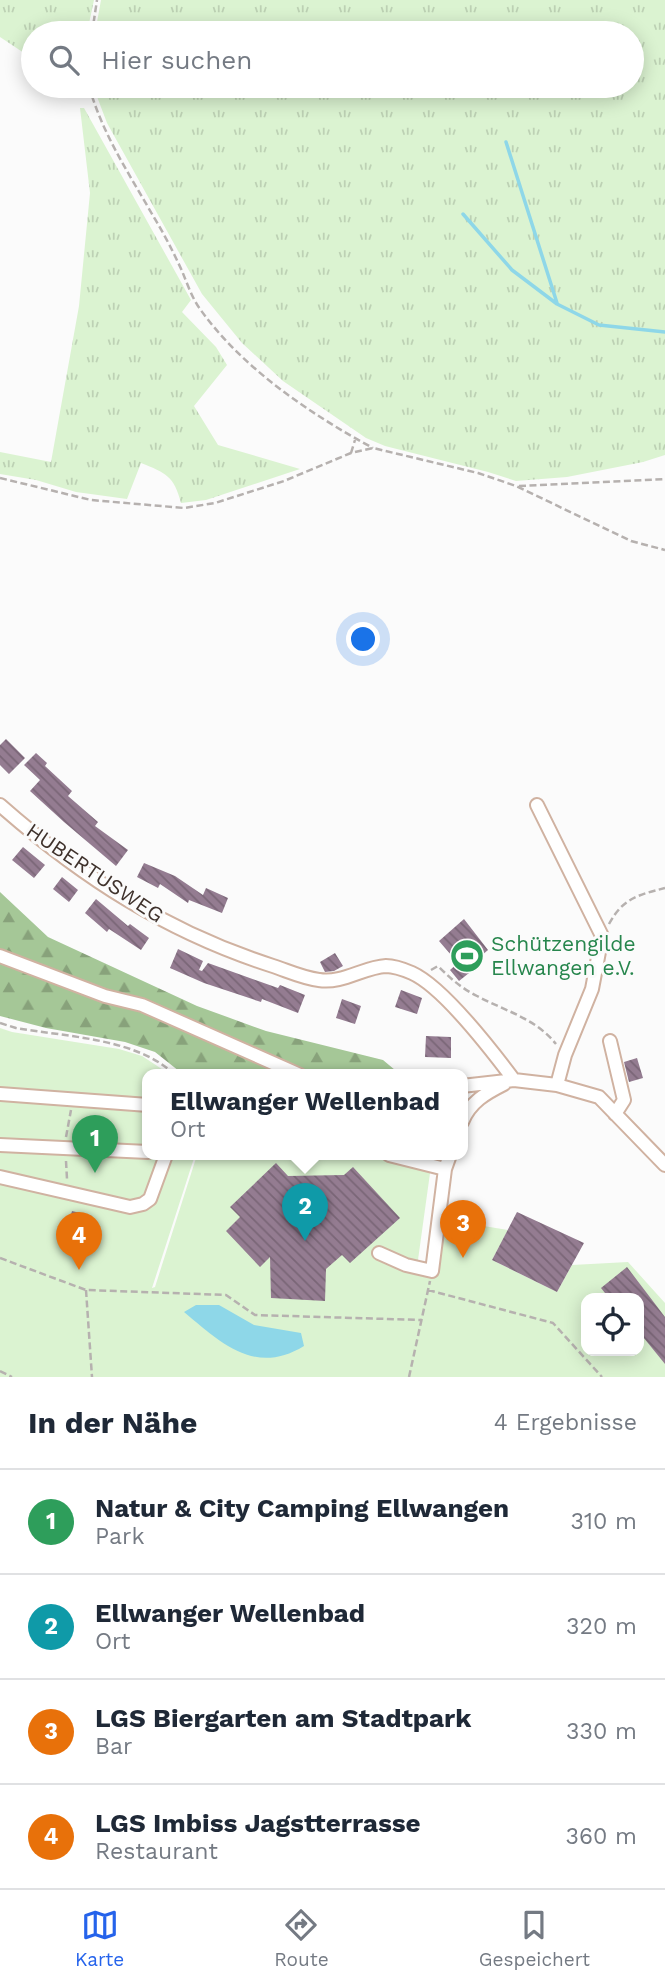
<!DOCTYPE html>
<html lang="de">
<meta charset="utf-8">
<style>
body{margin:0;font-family:"Work Sans",sans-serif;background:#f6f6f7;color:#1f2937}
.controls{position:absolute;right:21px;bottom:21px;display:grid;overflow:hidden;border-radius:14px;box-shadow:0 4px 18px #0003}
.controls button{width:63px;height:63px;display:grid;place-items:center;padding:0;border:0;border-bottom:2px solid #e0e1e3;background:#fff;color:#1f2937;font:35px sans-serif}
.you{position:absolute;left:364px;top:640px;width:24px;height:24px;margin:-18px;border:5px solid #fff;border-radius:50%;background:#1a73e8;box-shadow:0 0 0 10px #1a73e833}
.badge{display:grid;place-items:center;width:46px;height:46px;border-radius:50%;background:#2563eb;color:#fff;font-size:23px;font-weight:700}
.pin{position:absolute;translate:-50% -58px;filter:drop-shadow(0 2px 4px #0008)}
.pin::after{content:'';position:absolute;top:37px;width:24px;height:21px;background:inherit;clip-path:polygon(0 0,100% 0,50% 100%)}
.popup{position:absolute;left:142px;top:1069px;width:326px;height:91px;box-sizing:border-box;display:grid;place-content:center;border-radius:14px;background:#fff;filter:drop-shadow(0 2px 5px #0005);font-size:23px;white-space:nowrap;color:#747a83}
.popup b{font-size:26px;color:#1f2937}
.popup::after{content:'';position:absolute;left:50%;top:100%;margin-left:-14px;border:14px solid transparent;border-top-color:#fff}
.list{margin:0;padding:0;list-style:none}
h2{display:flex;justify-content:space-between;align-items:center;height:91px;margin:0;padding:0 28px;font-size:30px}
h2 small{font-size:23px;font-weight:400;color:#747a83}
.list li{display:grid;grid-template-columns:46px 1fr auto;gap:21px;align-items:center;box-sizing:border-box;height:105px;padding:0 28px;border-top:2px solid #e0e1e3}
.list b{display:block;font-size:26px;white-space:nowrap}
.list p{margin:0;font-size:23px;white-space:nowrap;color:#747a83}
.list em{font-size:23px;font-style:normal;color:#747a83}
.icon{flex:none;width:38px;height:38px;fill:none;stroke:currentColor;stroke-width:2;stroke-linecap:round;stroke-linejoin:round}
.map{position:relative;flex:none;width:665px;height:1377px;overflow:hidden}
.search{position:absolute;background:#fff;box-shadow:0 4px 18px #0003;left:21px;right:21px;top:21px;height:77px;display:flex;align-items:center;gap:18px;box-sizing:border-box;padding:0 24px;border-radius:38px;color:#747a83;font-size:26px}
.sheet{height:511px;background:#fff}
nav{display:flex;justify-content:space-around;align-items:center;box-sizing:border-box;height:98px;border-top:2px solid #e0e1e3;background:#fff;font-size:19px;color:#747a83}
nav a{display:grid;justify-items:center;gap:4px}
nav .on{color:#2563eb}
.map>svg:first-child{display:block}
</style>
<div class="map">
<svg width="665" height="1377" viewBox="0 0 665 1377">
<defs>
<pattern id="grass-tufts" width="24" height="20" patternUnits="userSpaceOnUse" patternTransform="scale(1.75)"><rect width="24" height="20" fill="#dbf3d1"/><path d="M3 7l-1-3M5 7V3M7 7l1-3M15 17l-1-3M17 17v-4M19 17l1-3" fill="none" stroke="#bdd1b4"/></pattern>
<pattern id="forest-firs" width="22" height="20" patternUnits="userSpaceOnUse" patternTransform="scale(1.75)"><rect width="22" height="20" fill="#a5c797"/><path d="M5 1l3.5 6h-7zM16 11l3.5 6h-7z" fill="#88a27b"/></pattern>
<pattern id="building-back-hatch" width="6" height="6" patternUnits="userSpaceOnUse" patternTransform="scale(1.75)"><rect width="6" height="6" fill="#947c91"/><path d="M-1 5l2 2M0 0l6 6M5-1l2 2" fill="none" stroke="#7a6677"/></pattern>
</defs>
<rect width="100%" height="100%" fill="#fbfbfb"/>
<path fill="url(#grass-tufts)" d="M0,0H94L87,33H33V59L0,37Z
M101,0H665V455L643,462L567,477L516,481L488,472L385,446L366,438L283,381L242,343L202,294L107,123L93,86H632V33H95Z
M80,108H84L191,300L182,312L216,347L227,365L194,406L218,445L300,469L206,500L181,503C174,476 166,473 141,463L127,499L76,492L36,480L0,474V452L51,462L79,306L90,193Z"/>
<path fill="url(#forest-firs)" d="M0,892L48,937L197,1006L266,1031L383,1060L401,1075H184L155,1052L125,1042L46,1028L0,1016Z"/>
<path fill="#dbf3d1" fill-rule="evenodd" d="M0,1028L12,1032L119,1049L142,1056L171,1075H148V1155H195L152,1288L155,1287L197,1155H383L431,1166L417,1267L420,1276L437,1277L447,1220L508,1230L492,1260L557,1292L572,1265L628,1262L665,1303V1377H0ZM586,1298H639V1351H586Z"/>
<path fill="#8ed7e8" d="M196,1305H219L254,1325L301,1333L304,1346C255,1376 221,1343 184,1312Z"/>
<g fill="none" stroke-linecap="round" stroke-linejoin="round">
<path stroke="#8ed7e8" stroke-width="3.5" d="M506,142L557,303
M463,214L512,270L557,304L599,325L665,332"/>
</g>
<path fill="url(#building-back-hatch)" d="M6,739L25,758L9,774L0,765V745Z
M36,753L47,763L45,766L72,791L68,796L98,822L95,826L128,850L116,866L64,822L30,791L40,780L24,765Z
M23,847L45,865L34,878L12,860Z
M144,863L175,876L203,895L206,888L228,898L222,913L189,900L188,903L160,884L158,888L137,877Z
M62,877L78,890L69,902L53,889Z
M96,899L128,926L130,924L149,938L141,950L109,929L107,932L85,913Z
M464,919L488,950L466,969L469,973L459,981L450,970L458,963L439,941Z
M178,949L203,961L199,970L202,971L208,963L278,988L280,985L305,995L298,1013L262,999L261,1002L204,983L170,968Z
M335,953L343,966L334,971L325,972L320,962Z
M401,990L422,998L417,1014L395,1007Z
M342,999L361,1006L355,1024L336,1018Z
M426,1036L451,1037V1058L425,1057Z
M637,1058L643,1078L629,1082L624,1062Z
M276,1163L288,1176L344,1175L353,1167L400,1218L350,1263L342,1255L326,1269L325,1301L271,1298L270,1257L260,1267L226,1231L240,1217L230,1207Z
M72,1211L92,1216L86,1238L66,1233Z
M517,1212L584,1243L557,1292L492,1260Z
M627,1267L665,1317V1364L639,1332V1298H609L601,1288Z"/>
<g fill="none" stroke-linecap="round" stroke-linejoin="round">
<g stroke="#d0b2a1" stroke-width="16">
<path id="minor" d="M0,805C83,878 167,932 273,966C288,971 303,978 319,980C342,984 364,967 386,966C393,966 405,970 412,973C443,987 493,1052 514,1080
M537,805L602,936L592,989L565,1055L557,1085
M0,956L105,996L142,1005L300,1075
M610,1041L624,1100L615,1114
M462,1086L514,1080L557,1085L599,1097L665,1165
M0,1094L148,1105
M462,1122C470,1102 486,1093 504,1084
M0,1145L148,1152
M389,1155L445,1169
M0,1177L130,1207L143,1204L150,1199L166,1155
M379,1253L406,1265L432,1271L445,1169L450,1155"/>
</g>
<path stroke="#b6b1af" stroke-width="2.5" stroke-dasharray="7 3.5" stroke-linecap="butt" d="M92,33L97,0
M89,86C102,133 128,172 152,214C163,232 173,251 182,271C187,283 192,298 200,309C242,368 310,414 373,448
M351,453L355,440
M0,478L91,500L184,508L215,503L284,481L351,453L373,448L478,473L516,486L631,541L665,550
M519,486L665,479
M609,924C623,898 638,895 665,888
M431,970L438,966C450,978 461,988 477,996C505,1011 535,1018 556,1044
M0,1023L16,1028C67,1037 137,1038 175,1075
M66,1137L71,1110
M66,1161L67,1179
M0,1258L86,1290L226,1295L255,1315L422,1320
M86,1290L92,1377
M428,1290L553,1323L602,1377
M0,1371L12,1377
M409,1377L430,1281"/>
<use href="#minor" stroke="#fff" stroke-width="12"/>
</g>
<defs>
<g id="stadium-disc" transform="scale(1.75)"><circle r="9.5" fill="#2e9e5b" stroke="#fbfbfb"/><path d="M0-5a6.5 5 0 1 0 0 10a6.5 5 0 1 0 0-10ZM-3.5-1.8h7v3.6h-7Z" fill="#fff"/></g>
</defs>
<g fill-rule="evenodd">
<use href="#stadium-disc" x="467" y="956"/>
</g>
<g text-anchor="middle" stroke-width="6" stroke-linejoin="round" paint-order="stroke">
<g font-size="21" fill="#3f322c" stroke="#fbfbfb">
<text transform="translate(95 873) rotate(34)" y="7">HUBERTUSWEG</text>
</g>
<g font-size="21" fill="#27864d" stroke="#fbfbfb" text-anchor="start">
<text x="491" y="951">Schützengilde<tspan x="491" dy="24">Ellwangen e.V.</tspan></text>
</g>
</g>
</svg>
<div class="controls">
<button><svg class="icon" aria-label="locate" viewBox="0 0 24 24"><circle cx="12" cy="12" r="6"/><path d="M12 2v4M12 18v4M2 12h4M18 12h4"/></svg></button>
</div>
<div class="you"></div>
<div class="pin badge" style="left:95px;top:1173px;background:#2e9e5b">1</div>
<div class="pin badge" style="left:305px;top:1241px;background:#0f9aa8">2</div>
<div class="popup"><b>Ellwanger Wellenbad</b>Ort</div>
<div class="pin badge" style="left:463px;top:1258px;background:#e8710a">3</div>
<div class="pin badge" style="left:79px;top:1270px;background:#e8710a">4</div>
<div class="search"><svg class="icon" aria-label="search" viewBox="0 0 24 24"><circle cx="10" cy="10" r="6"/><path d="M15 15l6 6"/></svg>Hier suchen</div>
</div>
<section class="sheet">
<h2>In der Nähe<small>4 Ergebnisse</small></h2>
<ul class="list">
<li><span class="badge" style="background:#2e9e5b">1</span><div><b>Natur &amp; City Camping Ellwangen</b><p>Park</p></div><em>310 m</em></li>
<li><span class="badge" style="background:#0f9aa8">2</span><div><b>Ellwanger Wellenbad</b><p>Ort</p></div><em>320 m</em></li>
<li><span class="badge" style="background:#e8710a">3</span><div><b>LGS Biergarten am Stadtpark</b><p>Bar</p></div><em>330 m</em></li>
<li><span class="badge" style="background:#e8710a">4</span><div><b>LGS Imbiss Jagstterrasse</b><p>Restaurant</p></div><em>360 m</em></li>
</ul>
</section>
<nav>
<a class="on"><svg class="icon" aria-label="map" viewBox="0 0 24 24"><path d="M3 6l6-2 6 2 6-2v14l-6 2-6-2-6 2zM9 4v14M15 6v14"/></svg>Karte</a>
<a><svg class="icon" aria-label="directions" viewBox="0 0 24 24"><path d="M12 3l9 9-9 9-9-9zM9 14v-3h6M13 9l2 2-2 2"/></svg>Route</a>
<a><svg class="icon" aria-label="saved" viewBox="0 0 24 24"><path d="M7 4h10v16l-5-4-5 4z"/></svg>Gespeichert</a>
</nav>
